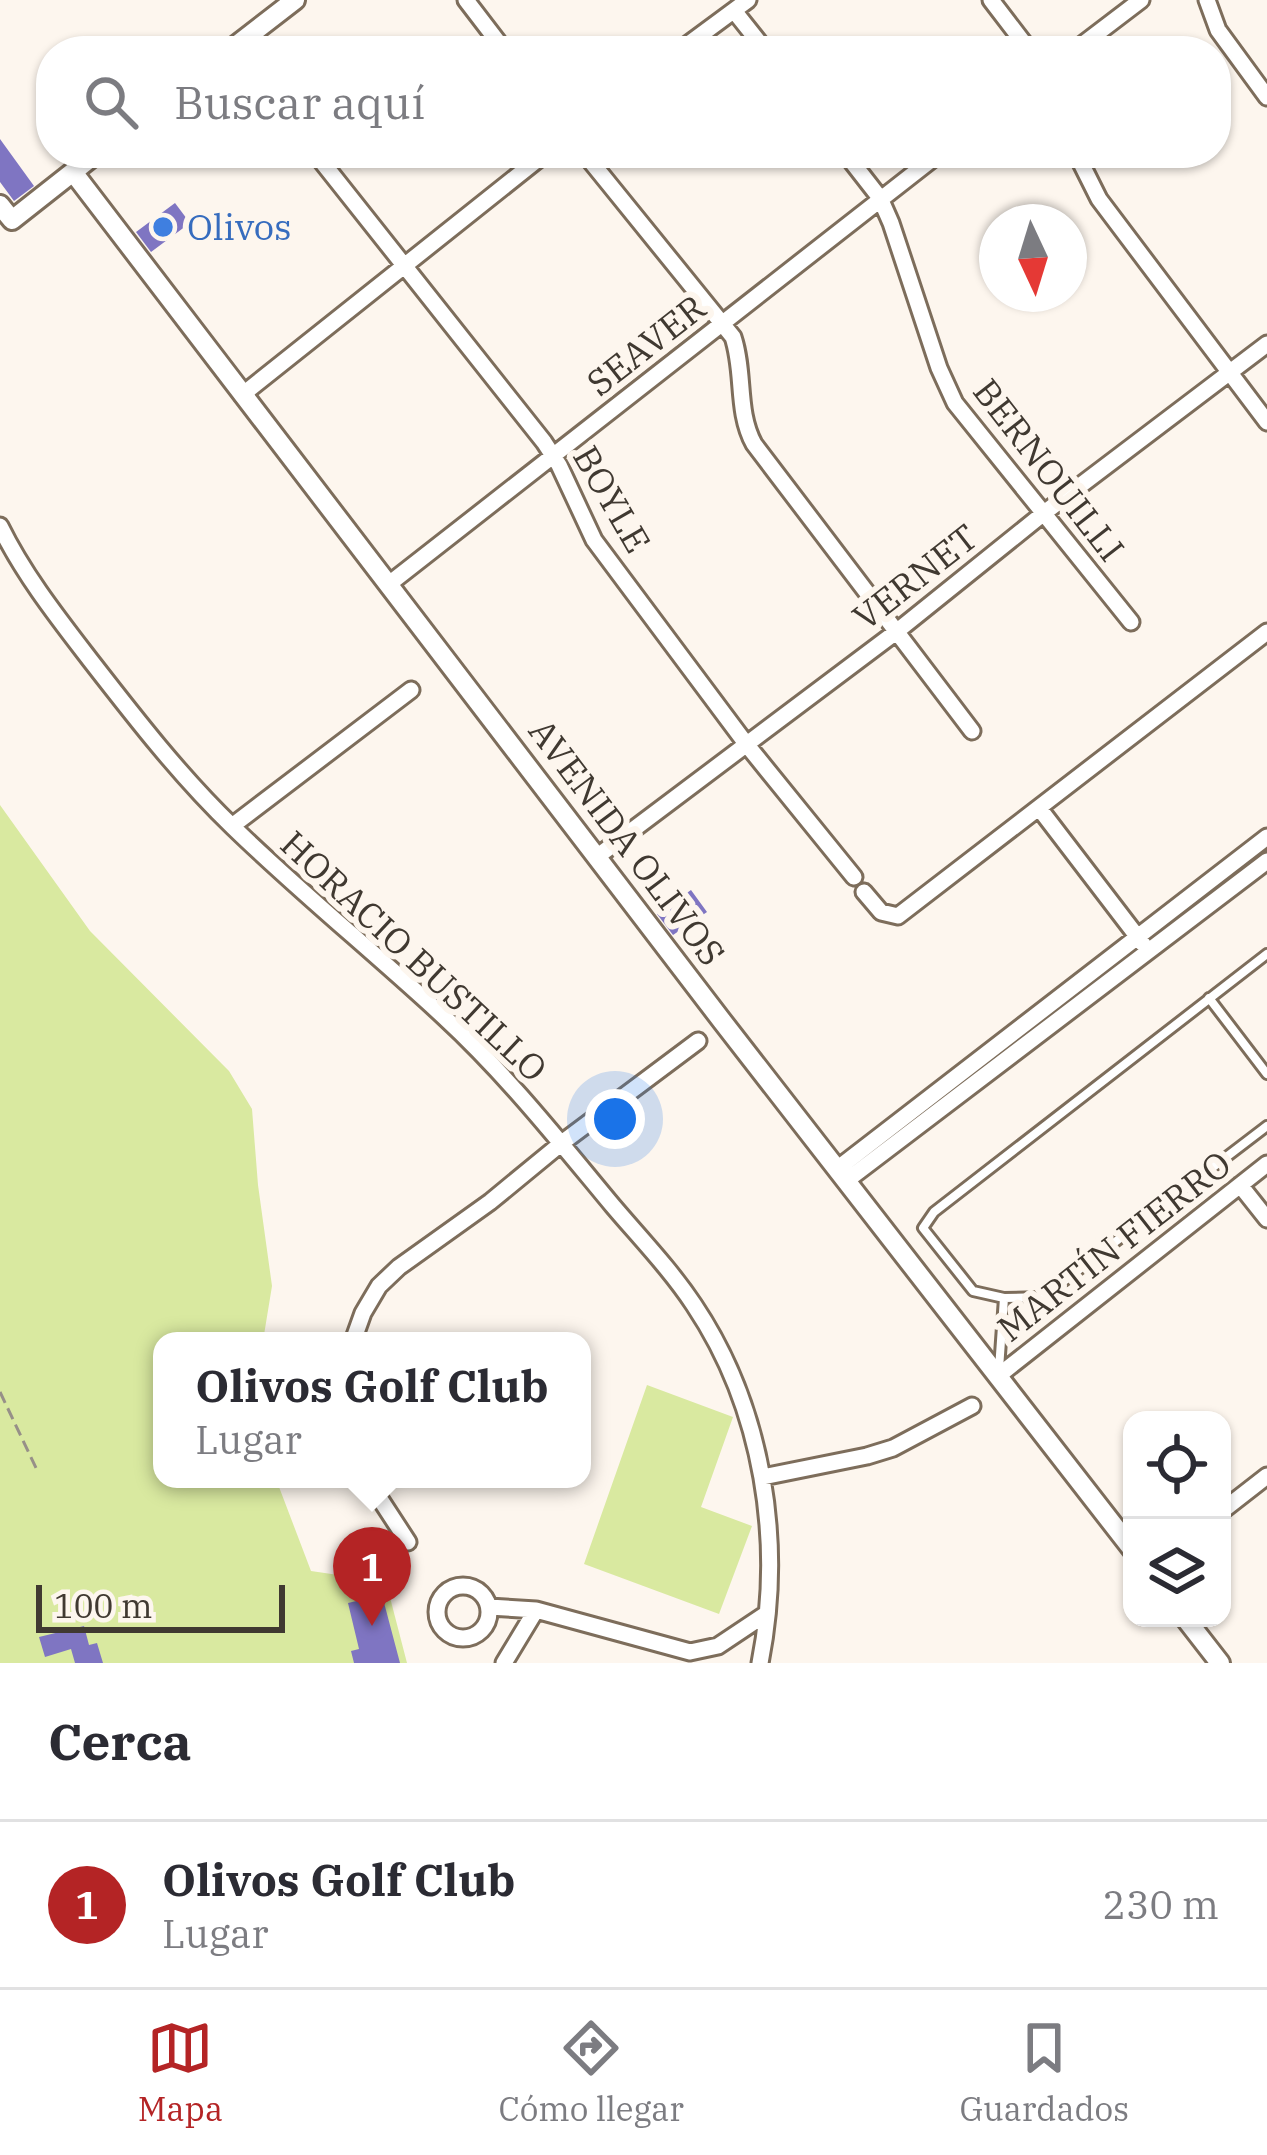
<!DOCTYPE html>
<html lang="es">
<meta charset="utf-8">
<style>
body{margin:0;font-family:"IBM Plex Serif",serif;background:#f2f2f3;color:#2b2b33}
.controls{position:absolute;right:36px;bottom:36px;display:grid;overflow:hidden;border-radius:24px;box-shadow:0 3px 9px #0004}
.controls button{width:108px;height:108px;display:grid;place-items:center;padding:0;border:0;border-bottom:3px solid #e1e1e2;background:#fff;color:#2b2b33;font:60px sans-serif}
.compass{position:absolute;left:979px;top:204px;width:108px;height:108px;border-radius:50%;background:#fff;box-shadow:0 3px 9px #0004;rotate:176deg}
.scale{position:absolute;left:36px;bottom:30px;width:249px;box-sizing:border-box;padding-left:12px;border:6px solid #403931;border-top:0;font-size:33px;line-height:42px;white-space:nowrap;color:#403931;-webkit-text-stroke:9px #fdf6ee;paint-order:stroke}
.you{position:absolute;left:615px;top:1119px;width:42px;height:42px;margin:-30px;border:9px solid #fff;border-radius:50%;background:#1a73e8;box-shadow:0 0 0 18px #1a73e833}
.badge{display:grid;place-items:center;width:78px;height:78px;border-radius:50%;background:#b42425;color:#fff;font-size:39px;font-weight:700}
.pin{position:absolute;translate:-50% -99px;filter:drop-shadow(0 3px 6px #0008)}
.pin::after{content:'';position:absolute;top:63px;width:42px;height:36px;background:inherit;clip-path:polygon(0 0,100% 0,50% 100%)}
.popup{position:absolute;left:153px;top:1332px;width:438px;height:156px;box-sizing:border-box;display:grid;place-content:center;border-radius:24px;background:#fff;filter:drop-shadow(0 3px 9px #0005);font-size:39px;white-space:nowrap;color:#7c7c81}
.popup b{font-size:45px;color:#2b2b33}
.popup::after{content:'';position:absolute;left:50%;top:100%;margin-left:-24px;border:24px solid transparent;border-top-color:#fff}
.list{margin:0;padding:0;list-style:none}
h2{display:flex;justify-content:space-between;align-items:center;height:156px;margin:0;padding:0 48px;font-size:51px}
h2 small{font-size:39px;font-weight:400;color:#7c7c81}
.list li{display:grid;grid-template-columns:78px 1fr auto;gap:36px;align-items:center;box-sizing:border-box;height:168px;padding:0 48px;border-top:3px solid #e1e1e2}
.list b{display:block;font-size:45px;white-space:nowrap}
.list p{margin:0;font-size:39px;white-space:nowrap;color:#7c7c81}
.list em{font-size:39px;font-style:normal;color:#7c7c81}
.icon{flex:none;width:66px;height:66px;fill:none;stroke:currentColor;stroke-width:2;stroke-linecap:round;stroke-linejoin:round}
.map{position:relative;flex:none;width:1267px;height:1663px;overflow:hidden}
.search{position:absolute;background:#fff;box-shadow:0 3px 9px #0004;left:36px;right:36px;top:36px;height:132px;display:flex;align-items:center;gap:30px;box-sizing:border-box;padding:0 42px;border-radius:48px;color:#7c7c81;font-size:45px}
.sheet{height:324px;background:#fff}
nav{display:flex;justify-content:space-around;align-items:center;box-sizing:border-box;height:168px;border-top:3px solid #e1e1e2;background:#fff;font-size:33px;color:#7c7c81}
nav a{display:grid;justify-items:center;gap:6px}
nav .on{color:#b42425}
.map>svg:first-child{display:block}
</style>
<div class="map">
<svg width="1267" height="1663" viewBox="0 0 1267 1663">
<rect width="100%" height="100%" fill="#fdf6ee"/>
<path fill="#d9e9a0" d="M0,805L90,931L229,1071L252,1109L258,1185L272,1286L263,1341H162V1479H276L311,1571L386,1582L407,1663H0Z
M647,1385L733,1417L701,1507L752,1526L719,1614L584,1564Z"/>
<path fill="#7f75c2" d="M0,139L34,186L14,201L0,182Z
M175,203L190,223L151,252L136,232Z
M691,890L707,912L673,935L657,914Z
M382,1595L400,1663H354L351,1651L359,1649L348,1603Z
M84,1626L89,1645L97,1643L103,1663H75L71,1649L45,1657L39,1637Z"/>
<g fill="none" stroke-linecap="round" stroke-linejoin="round">
<g stroke="#7d6d5b" stroke-width="14">
<path id="service" d="M1267,954L934,1212L923,1228L973,1291L1004,1298L1043,1297L1267,1126
M1209,998L1267,1074
M999,1369L1004,1298"/>
</g>
<g stroke="#7d6d5b" stroke-width="21">
<path id="minor" d="M466,0L505,51
M991,0L1030,51
M1207,0L1218,30L1267,97
M735,12L766,51
M679,51L748,0
M1074,51L1141,0
M315,153L544,442L559,465L594,540L747,745L854,877
M584,153L733,337C745,373 736,411 754,444L972,731
M845,153L880,198L891,223L939,368L955,403L1131,622
M1076,153L1099,199L1267,422
M242,395L546,153
M0,526C24,575 58,618 91,661C136,719 181,777 233,827C301,893 374,952 443,1016C506,1074 559,1141 613,1206C641,1239 670,1269 694,1305C763,1408 784,1542 760,1663
M389,584L940,153
M1039,808L1143,944
M232,826L411,690
M598,856L896,632L1044,513L1267,344
M864,892L881,912L898,916L1267,632
M837,1169L1267,837
M846,1181L1267,861
M1240,1185L1267,1219
M353,1341L363,1313L379,1286L399,1267L490,1202L563,1142L698,1041
M998,1376L1267,1164
M763,1477L867,1456L893,1448L972,1406
M367,1479L408,1542
M1222,1511L1267,1476
M437 1612a26 26 0 1 1 52 0a26 26 0 1 1-52 0Z
M489,1607L536,1610L690,1652L718,1646L766,1614
M504,1663L536,1610"/>
</g>
<g stroke="#7d6d5b" stroke-width="24">
<path id="tertiary" d="M229,51L295,0
M73,172L722,1021L1132,1549
M0,205L12,220L97,153
M1185,1618L1220,1663"/>
</g>
<path stroke="#979088" stroke-width="3" stroke-dasharray="12 6" stroke-linecap="butt" d="M0,1392L37,1470"/>
<use href="#service" stroke="#fff" stroke-width="8"/>
<use href="#minor" stroke="#fff" stroke-width="15"/>
<use href="#tertiary" stroke="#fff" stroke-width="18"/>
</g>
<circle fill="#3f7fe0" stroke="#fdf6ee" stroke-width="4.5" cx="163" cy="227" r="12"/>
<g text-anchor="middle" stroke-width="12" stroke-linejoin="round" paint-order="stroke">
<g font-size="36" fill="#366cbe" stroke="#fdf6ee" text-anchor="start">
<text x="187" y="240">Olivos</text>
</g>
<g font-size="36" fill="#403931" stroke="#fdf6ee">
<text transform="translate(646 345) rotate(-38)" y="13">SEAVER</text>
<text transform="translate(1049 470) rotate(52)" y="13">BERNOUILLI</text>
<text transform="translate(612 499) rotate(60)" y="13">BOYLE</text>
<text transform="translate(915 577) rotate(-38)" y="13">VERNET</text>
<text transform="translate(627 842) rotate(53)" y="13">AVENIDA OLIVOS</text>
<text transform="translate(414 956) rotate(43)" y="13">HORACIO BUSTILLO</text>
<text transform="translate(1114 1246) rotate(-38)" y="13">MARTÍN FIERRO</text>
</g>
</g>
</svg>
<div class="controls">
<button><svg class="icon" aria-label="locate" viewBox="0 0 24 24"><circle cx="12" cy="12" r="6"/><path d="M12 2v4M12 18v4M2 12h4M18 12h4"/></svg></button>
<button><svg class="icon" aria-label="layers" viewBox="0 0 24 24"><path d="M12 4l9 5-9 5-9-5zM3 14l9 5 9-5"/></svg></button>
</div>
<svg class="compass" viewBox="-18 -18 36 36"><path d="M0-13l5 13h-10z" fill="#e53935"/><path d="M0 13l5-13h-10z" fill="#7c7c81"/></svg>
<div class="scale">100 m</div>
<div class="you"></div>
<div class="pin badge" style="left:372px;top:1626px">1</div>
<div class="popup"><b>Olivos Golf Club</b>Lugar</div>
<div class="search"><svg class="icon" aria-label="search" viewBox="0 0 24 24"><circle cx="10" cy="10" r="6"/><path d="M15 15l6 6"/></svg>Buscar aquí</div>
</div>
<section class="sheet">
<h2>Cerca<small></small></h2>
<ul class="list">
<li><span class="badge">1</span><div><b>Olivos Golf Club</b><p>Lugar</p></div><em>230 m</em></li>
</ul>
</section>
<nav>
<a class="on"><svg class="icon" aria-label="map" viewBox="0 0 24 24"><path d="M3 6l6-2 6 2 6-2v14l-6 2-6-2-6 2zM9 4v14M15 6v14"/></svg>Mapa</a>
<a><svg class="icon" aria-label="directions" viewBox="0 0 24 24"><path d="M12 3l9 9-9 9-9-9zM9 14v-3h6M13 9l2 2-2 2"/></svg>Cómo llegar</a>
<a><svg class="icon" aria-label="saved" viewBox="0 0 24 24"><path d="M7 4h10v16l-5-4-5 4z"/></svg>Guardados</a>
</nav>
